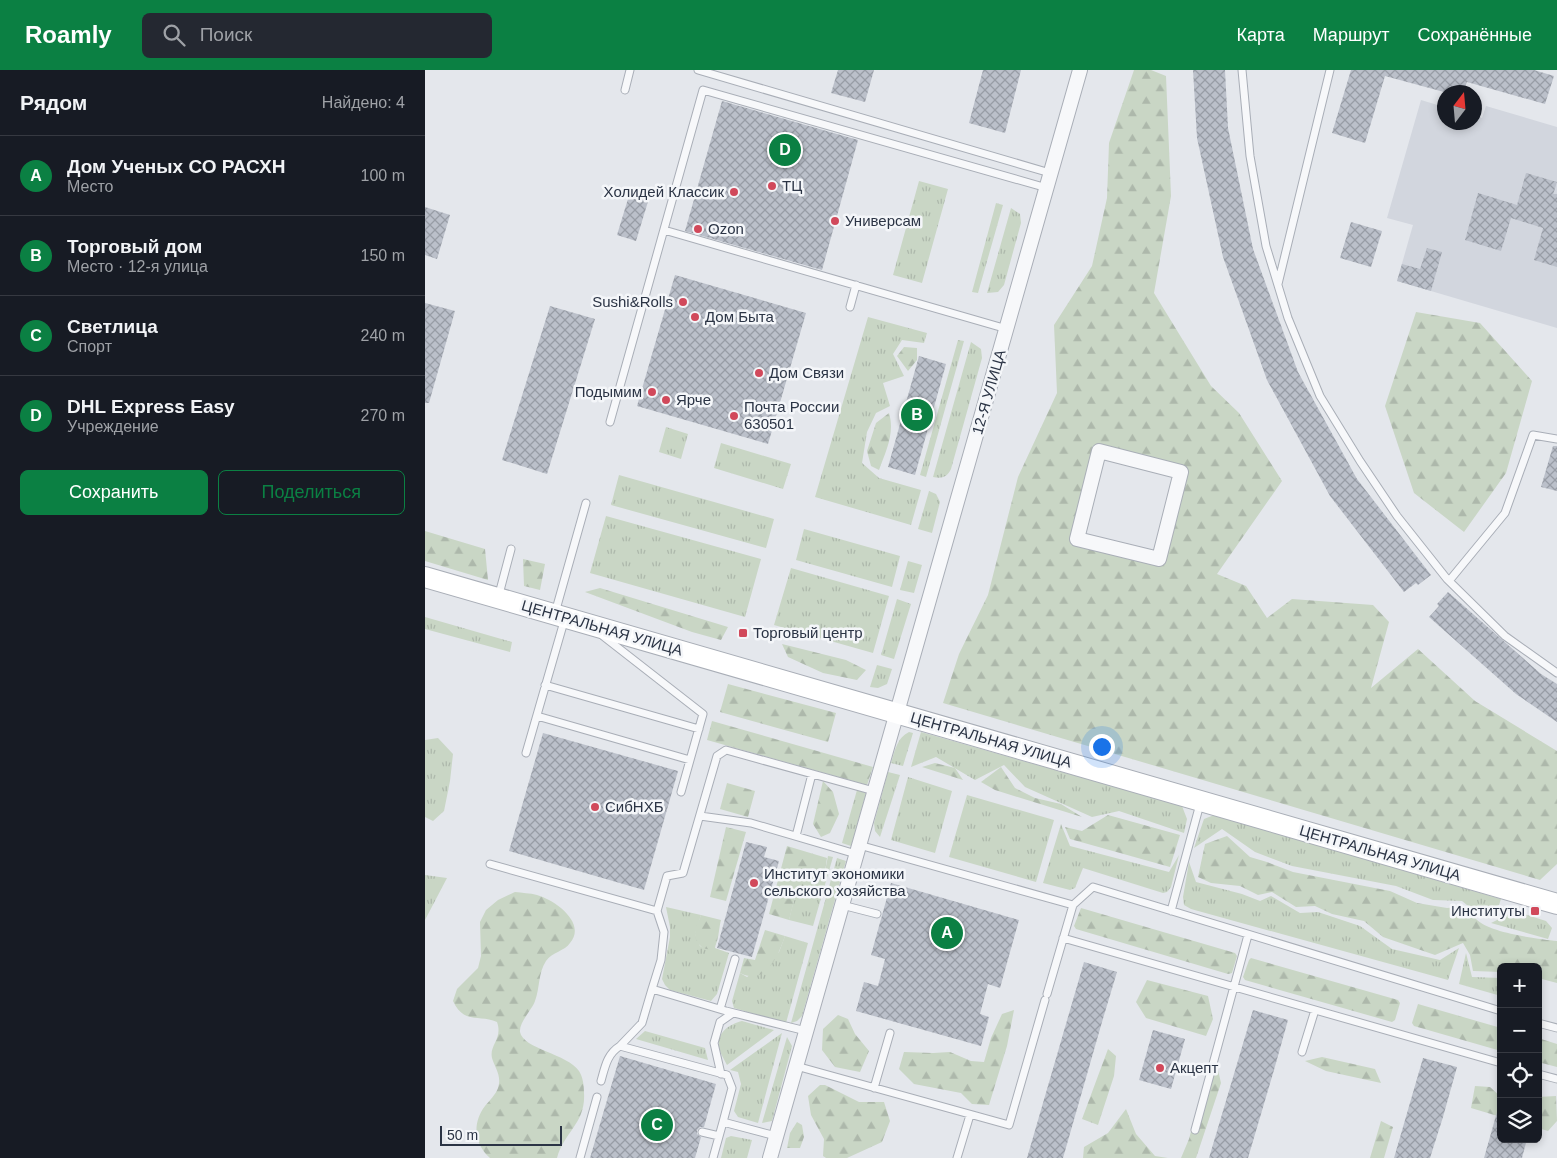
<!DOCTYPE html>
<html lang="ru">
<meta charset="utf-8">
<style>
body{margin:0;font-family:Arial,sans-serif;background:#242831;color:#f1f3f6}
.controls{position:absolute;right:15px;bottom:15px;display:grid;overflow:hidden;border-radius:8px;box-shadow:0 2px 8px #0003}
.controls button{width:45px;height:45px;display:grid;place-items:center;padding:0;border:0;border-bottom:1px solid #363941;background:#171b24;color:#f1f3f6;font:25px sans-serif}
.compass{position:absolute;left:1012px;top:15px;width:45px;height:45px;border-radius:50%;background:#171b24;box-shadow:0 2px 8px #0003;rotate:16deg}
.scale{position:absolute;left:15px;bottom:12px;width:122px;box-sizing:border-box;padding-left:5px;border:2px solid #2b3445;border-top:0;font-size:14px;line-height:18px;white-space:nowrap;color:#2b3445;-webkit-text-stroke:4px #f4f6f9;paint-order:stroke}
.you{position:absolute;left:676px;top:676px;width:18px;height:18px;margin:-12px;border:4px solid #fff;border-radius:50%;background:#1a73e8;box-shadow:0 0 0 8px #1a73e833}
.badge{display:grid;place-items:center;width:32px;height:32px;border-radius:50%;background:#0b8043;color:#fff;font-size:16px;font-weight:700}
.pin{position:absolute;translate:-50% -50%;border:2px solid #fff;box-shadow:0 1px 5px #0006}
.list{margin:0;padding:0;list-style:none}
h2{display:flex;justify-content:space-between;align-items:center;height:65px;margin:0;padding:0 20px;font-size:21px}
h2 small{font-size:16px;font-weight:400;color:#9ea1a6}
.list li{display:grid;grid-template-columns:32px 1fr auto;gap:15px;align-items:center;box-sizing:border-box;height:80px;padding:0 20px;border-top:1px solid #363941}
.list b{display:block;font-size:19px;white-space:nowrap}
.list p{margin:0;font-size:16px;white-space:nowrap;color:#9ea1a6}
.list em{font-size:16px;font-style:normal;color:#9ea1a6}
.actions{display:flex;gap:10px;padding:15px 20px}
.actions a{flex:1;padding:11px 0;border:1px solid #0b8043;border-radius:8px;text-align:center;font-size:18px;color:#0b8043}
.actions .main{background:#0b8043;color:#fff}
.icon{flex:none;width:28px;height:28px;fill:none;stroke:currentColor;stroke-width:2;stroke-linecap:round;stroke-linejoin:round}
.map{position:relative;flex:none;width:1132px;height:1088px;overflow:hidden}
header{display:flex;align-items:center;gap:30px;box-sizing:border-box;height:70px;padding:0 25px;background:#0b8043;color:#fff}
header strong{font-size:24px}
nav{display:flex;gap:28px;margin-inline-start:auto;font-size:18px}
.search{width:350px;height:45px;background:#242831;display:flex;align-items:center;gap:12px;box-sizing:border-box;padding:0 18px;border-radius:8px;color:#9ea1a6;font-size:19px}
main{display:flex}
aside{flex:1;background:#171b24}
.map>svg:first-child{display:block}
</style>
<header>
<strong>Roamly</strong>
<div class="search"><svg class="icon" aria-label="search" viewBox="0 0 24 24"><circle cx="10" cy="10" r="6"/><path d="M15 15l6 6"/></svg>Поиск</div>
<nav><a>Карта</a><a>Маршрут</a><a>Сохранённые</a></nav>
</header>
<main>
<aside>
<h2>Рядом<small>Найдено: 4</small></h2>
<ul class="list">
<li><span class="badge">A</span><div><b>Дом Ученых СО РАСХН</b><p>Место</p></div><em>100 m</em></li>
<li><span class="badge">B</span><div><b>Торговый дом</b><p>Место · 12-я улица</p></div><em>150 m</em></li>
<li><span class="badge">C</span><div><b>Светлица</b><p>Спорт</p></div><em>240 m</em></li>
<li><span class="badge">D</span><div><b>DHL Express Easy</b><p>Учреждение</p></div><em>270 m</em></li>
</ul>
<div class="actions"><a class="main">Сохранить</a><a>Поделиться</a></div>
</aside>
<div class="map">
<svg width="1132" height="1088" viewBox="0 0 1132 1088">
<defs>
<pattern id="grass-tufts" width="24" height="20" patternUnits="userSpaceOnUse" patternTransform="scale(1.25)"><rect width="24" height="20" fill="#c9d6c5"/><path d="M3 7l-1-3M5 7V3M7 7l1-3M15 17l-1-3M17 17v-4M19 17l1-3" fill="none" stroke="#adb8ab"/></pattern>
<pattern id="forest-firs" width="22" height="20" patternUnits="userSpaceOnUse" patternTransform="scale(1.25)"><rect width="22" height="20" fill="#c9d6c5"/><path d="M5 1l3.5 6h-7zM16 11l3.5 6h-7z" fill="#adb8ab"/></pattern>
<pattern id="building-cross-hatch" width="8" height="8" patternUnits="userSpaceOnUse" patternTransform="scale(1.25)"><rect width="8" height="8" fill="#bbc0ca"/><path d="M0 0l8 8M0 8l8-8" fill="none" stroke="#989da6"/></pattern>
</defs>
<rect width="100%" height="100%" fill="#e4e7ec"/>
<path fill="#d2d6de" d="M996,30L1019,37V52H1050V45L1057,48L1061,36L1132,57V258L972,211L988,155L962,148Z"/>
<path fill="url(#grass-tufts)" d="M494,111L523,119L497,213L468,205Z
M571,133L578,135L553,223L547,222Z
M586,138L595,144L596,153L579,215L573,222L562,223Z
M443,247L502,263L499,273L477,270L468,284L479,306L458,313L465,336L451,343L442,362L437,393L454,408L496,420L486,455L390,427Z
M533,270L539,271L501,407L495,405Z
M546,272L556,279L557,288L526,399C522,407 517,409 508,407Z
M241,357L263,364L256,389L234,382Z
M296,373L366,394L358,419L289,398Z
M194,405L349,449L341,478L186,435Z
M504,421L511,424L515,432L507,463L493,459Z
M181,446L336,489L320,547L165,503Z
M379,459L475,486L467,517L371,490Z
M483,491L497,495L489,523L475,520Z
M366,498L464,526L448,583L349,555Z
M472,529L486,534L469,589L456,585Z
M0,547L87,572L85,582L0,559Z
M452,595L467,599L462,614L453,618L445,617Z
M484,662L488,663L478,696L466,693C470,680 472,668 484,662Z
M496,662L757,736L762,749L759,763L694,741L667,747L600,717L579,695L550,710L511,687L486,697Z
M13,668L28,684L25,711L19,741L8,751L0,747V670Z
M463,702L475,705L455,767L450,761L449,753Z
M483,707L527,721L510,783L466,770Z
M432,720L441,723L426,776L417,773Z
M542,725L629,750L611,812L524,787Z
M789,745L1076,829L1074,835L1053,844L1037,831L1008,830L971,816L867,796L830,782L797,759L769,778L779,749Z
M636,754L645,776L744,802L754,785L746,817L742,822L738,823L658,798L650,818L645,820L618,813Z
M403,786L408,787L388,856L364,850C372,817 372,819 400,801Z
M412,788L421,791L377,946L372,951L366,953Z
M764,792L771,812L817,824L835,831L846,826L875,843L893,842L935,856L967,879L1015,890L1034,878L1023,910L766,839L759,835L758,827Z
M0,805L22,808L0,850Z
M241,837L276,845L270,864L275,876C283,880 286,879 291,873L290,878L304,883L292,924L286,931L245,920L240,915L237,909L245,867V857Z
M1090,841L1121,851L1127,858L1123,869L1066,853Z
M360,866L383,873L361,953L309,938L307,931L315,903L322,907L354,882Z
M1041,883L1047,907L1076,908V926L1034,914Z
M317,951L349,960L302,995C299,989 294,981 294,976C292,962 305,954 317,951Z
M220,961L280,978L283,990L211,969Z
M357,963L333,1053L313,1047L309,1041L316,1014L313,1002L305,1000Z
M362,967L367,976L347,1051L337,1053Z
M306,1066L327,1070L322,1088H296L301,1068Z"/>
<path fill="url(#forest-firs)" fill-rule="evenodd" d="M709,0H726L741,6L746,126L729,223L786,316L814,343L857,411L792,504L821,516L842,548L867,529L948,535L964,552L946,618L993,579L1050,631L1132,681V794L1115,810L518,633L534,584L563,525L593,407L632,323L629,255L667,196L682,128L684,73ZM674,381L756,402L733,489L652,468Z
M991,242L1055,253L1107,311L1081,403L1039,462L989,423L960,336Z
M479,277L492,278V290L483,301L472,286Z
M464,343C470,363 461,381 454,400L446,396L442,381L451,353Z
M0,461L60,479L63,510L0,491Z
M98,489L120,494L115,520L99,516Z
M175,518L303,557L296,570L267,562L160,522Z
M357,574L421,590L441,600L432,610L398,603L363,587Z
M303,614L411,643L403,672L295,642Z
M287,651L448,697L442,715L282,670Z
M510,693L530,698L538,710L497,697Z
M576,697L590,718L610,728L636,734L657,747L570,720L556,712Z
M398,711L408,722L414,744L405,763L396,767L388,754Z
M302,713L330,721L323,747L295,739Z
M683,745L755,765L745,797L645,769L640,757L657,761Z
M301,757L321,762L301,831L285,827Z
M802,766L825,787L842,792L868,802L965,821L992,833L1022,838L1043,836C1045,840 1048,845 1051,849C1064,863 1113,869 1132,871V913L1113,908V897H1076V902L1048,901L1045,885L1038,873L1010,885L958,867L939,851L907,844L890,836L871,837L847,822L833,825L815,816L786,813L773,807L780,774Z
M362,776L402,788L400,801L392,813L375,817L370,827L364,850L344,844Z
M90,822C97,823 105,823 112,825C130,830 162,853 145,873C140,881 127,882 121,891C113,903 115,918 110,931C107,940 94,952 95,962C98,979 143,984 154,1001C158,1007 159,1016 159,1023C161,1053 139,1062 132,1088H65C49,1074 47,1053 60,1036C64,1031 71,1024 73,1018C77,1006 70,998 67,988C64,975 78,969 72,952C55,944 39,955 28,931L32,919L53,898L56,886L55,852L61,840L73,830Z
M656,838L810,883L812,886L807,903L803,904L651,859L649,856Z
M276,845L296,850C294,857 294,867 291,874C284,886 270,875 270,864C270,858 274,851 276,845Z
M340,860L360,866C353,886 341,916 315,903L319,888L330,890Z
M826,888L973,930L975,933L970,950L967,952L820,910L818,907L824,890Z
M722,910L783,926L788,949L781,966L721,948L711,932Z
M993,934L1076,958V981L989,956L987,953Z
M589,940L582,976L564,1035L547,1034L536,1023L489,1014L474,999L479,982L508,983L525,982L546,991L559,992L566,968L577,944Z
M413,945L423,949L430,964L444,981L435,1002L410,997L397,980L398,959Z
M1113,968L1132,974V997L1113,992Z
M683,979L691,986L689,1006L673,1055L657,1049Z
M897,987L950,999L956,1013L901,1001L880,991Z
M793,1000L796,1013L771,1088H756L764,1069L781,1006Z
M395,1015H400L434,1032H459L465,1051L457,1072L422,1088H401L398,1086L399,1069L386,1045L383,1026Z
M1050,1016L1065,1017L1076,1027V1047L1046,1038Z
M1131,1026L1132,1051L1123,1061L1113,1058V1027Z
M701,1039L711,1064L730,1086L743,1088H658L659,1077L683,1063Z
M956,1051L968,1057L959,1088H945Z
M372,1052L377,1055L379,1067L375,1078H362L365,1063Z"/>
<path fill="url(#building-cross-hatch)" d="M413,0H449L440,32L406,23Z
M558,0H596L580,63L544,53Z
M768,0H800L803,58L828,179L873,302L932,409L1006,505L993,515L991,513L979,522L905,426L842,310L798,187L772,68Z
M926,0H1109L1129,6L1120,34L1042,12L1038,22H1019L960,6L940,73L907,63Z
M297,31L433,70L397,200L260,161Z
M1101,103L1132,112L1122,144L1128,124H1132V197L1109,190L1118,158L1086,148L1076,181L1040,170L1053,123L1092,135Z
M206,119L225,125L211,171L192,165Z
M0,137L25,145L12,189L0,185Z
M926,152L957,161L946,197L915,188Z
M1002,178L1017,182L1006,221L972,211L977,194L995,199Z
M250,205L381,243L343,374L212,336Z
M0,233L30,241L4,333H0Z
M125,236L170,249L122,404L77,390Z
M494,286L521,294L490,405L463,397Z
M1128,376H1132V421L1116,417Z
M1023,522L1116,604L1132,614V652L1091,624L1004,547L1014,536L1012,534Z
M118,663L253,701L219,820L84,781Z
M321,772L342,777L339,787L354,791L327,887L292,878Z
M466,813L594,850L575,918L563,914L555,944L564,947L556,976L431,941L439,912L453,916L460,889L446,885Z
M659,892L692,902L677,952L638,1088H602Z
M828,940L863,950L849,1000L823,1088H784Z
M728,960L760,969L746,1019L714,1010Z
M195,986L291,1014L279,1057H275L272,1060V1064L276,1067L270,1088H165Z
M998,988L1032,997L1018,1047L1005,1088H969Z
M1072,1042L1076,1043V1069H1102L1097,1088H1059Z"/>
<g fill="none" stroke-linecap="round" stroke-linejoin="round">
<g stroke="#a9aeb7" stroke-width="9">
<path id="lane" d="M273,0L625,103
M817,0L825,86L841,176L863,248L895,326L935,391L972,446L1022,509L1080,566L1132,603
M200,20L205,0
M239,160L582,259
M853,214L905,0
M425,237L431,215
M185,352L278,20L622,118
M1024,511L1080,443L1108,365L1132,369
M73,528L86,479
M130,543L161,433
M178,566L278,644L256,722
M120,615L274,659
M112,646L265,690
M101,683L140,548
M275,746L326,753L431,784
M371,766L387,704
M434,775L648,835L622,924
M65,794L232,841L239,862L236,890L227,919L301,941L381,961
M417,835L452,844
M648,835L668,817L1076,941
M232,841L242,806L258,803L292,686L301,680L449,721
M746,841L775,734
M638,868L1076,993
M295,939L310,889
M1113,953L1132,958
M195,976L217,953L227,919
M877,982L890,940
M371,996L584,1055L620,930
M296,1004L289,973L295,952L308,943
M1113,1004L1132,1009
M176,1011C180,997 182,984 195,976L302,1005L307,1018L298,1052
M449,1018L465,963
M770,1060L823,865
M277,1062L294,1066
M155,1088L172,1027
M288,1088L298,1052L351,1066
M532,1088L545,1045"/>
</g>
<g stroke="#a9aeb7" stroke-width="16">
<path id="street" d="M674,381L756,402L734,489L652,469Z
M345,1088L655,0"/>
</g>
<g stroke="#a9aeb7" stroke-width="22">
<path id="secondary" d="M0,507L1132,834"/>
</g>
<use href="#lane" stroke="#f7f8fa" stroke-width="7"/>
<use href="#street" stroke="#f7f8fa" stroke-width="14"/>
<use href="#secondary" stroke="#fff" stroke-width="20"/>
</g>
<g fill="#d1495b" stroke="#f4f6f9" stroke-width="2">
<circle cx="347" cy="116" r="5"/>
<circle cx="309" cy="122" r="5"/>
<circle cx="410" cy="151" r="5"/>
<circle cx="273" cy="159" r="5"/>
<circle cx="258" cy="232" r="5"/>
<circle cx="270" cy="247" r="5"/>
<circle cx="334" cy="303" r="5"/>
<circle cx="227" cy="322" r="5"/>
<circle cx="241" cy="330" r="5"/>
<circle cx="309" cy="346" r="5"/>
<rect x="313" y="558" width="10" height="10" rx="2.5"/>
<circle cx="170" cy="737" r="5"/>
<circle cx="329" cy="813" r="5"/>
<rect x="1105" y="836" width="10" height="10" rx="2.5"/>
<circle cx="735" cy="998" r="5"/>
</g>
<g text-anchor="middle" stroke-width="5" stroke-linejoin="round" paint-order="stroke">
<g font-size="15" fill="#2b3445" stroke="#f4f6f9" text-anchor="start">
<text x="357" y="121">ТЦ</text>
<text x="299" y="127" text-anchor="end">Холидей Классик</text>
<text x="420" y="156">Универсам</text>
<text x="283" y="164">Ozon</text>
<text x="248" y="237" text-anchor="end">Sushi&amp;Rolls</text>
<text x="280" y="252">Дом Быта</text>
<text x="344" y="308">Дом Связи</text>
<text x="217" y="327" text-anchor="end">Подымим</text>
<text x="251" y="335">Ярче</text>
<text x="319" y="342">Почта России<tspan x="319" dy="17">630501</tspan></text>
<text x="328" y="568">Торговый центр</text>
<text x="180" y="742">СибНХБ</text>
<text x="339" y="809">Институт экономики<tspan x="339" dy="17">сельского хозяйства</tspan></text>
<text x="1100" y="846" text-anchor="end">Институты</text>
<text x="745" y="1003">Акцепт</text>
</g>
<g font-size="15" fill="#2b3445" stroke="#f4f6f9">
<text transform="translate(564 322) rotate(-74)" y="5">12-Я УЛИЦА</text>
<text transform="translate(177 558) rotate(16)" y="5">ЦЕНТРАЛЬНАЯ УЛИЦА</text>
<text transform="translate(566 670) rotate(16)" y="5">ЦЕНТРАЛЬНАЯ УЛИЦА</text>
<text transform="translate(955 783) rotate(16)" y="5">ЦЕНТРАЛЬНАЯ УЛИЦА</text>
</g>
</g>
</svg>
<div class="controls">
<button>+</button>
<button>−</button>
<button><svg class="icon" aria-label="locate" viewBox="0 0 24 24"><circle cx="12" cy="12" r="6"/><path d="M12 2v4M12 18v4M2 12h4M18 12h4"/></svg></button>
<button><svg class="icon" aria-label="layers" viewBox="0 0 24 24"><path d="M12 4l9 5-9 5-9-5zM3 14l9 5 9-5"/></svg></button>
</div>
<svg class="compass" viewBox="-18 -18 36 36"><path d="M0-13l5 13h-10z" fill="#e53935"/><path d="M0 13l5-13h-10z" fill="#9ea1a6"/></svg>
<div class="scale">50 m</div>
<div class="you"></div>
<div class="pin badge" style="left:522px;top:863px">A</div>
<div class="pin badge" style="left:492px;top:345px">B</div>
<div class="pin badge" style="left:232px;top:1055px">C</div>
<div class="pin badge" style="left:360px;top:80px">D</div>
</div>
</main>
